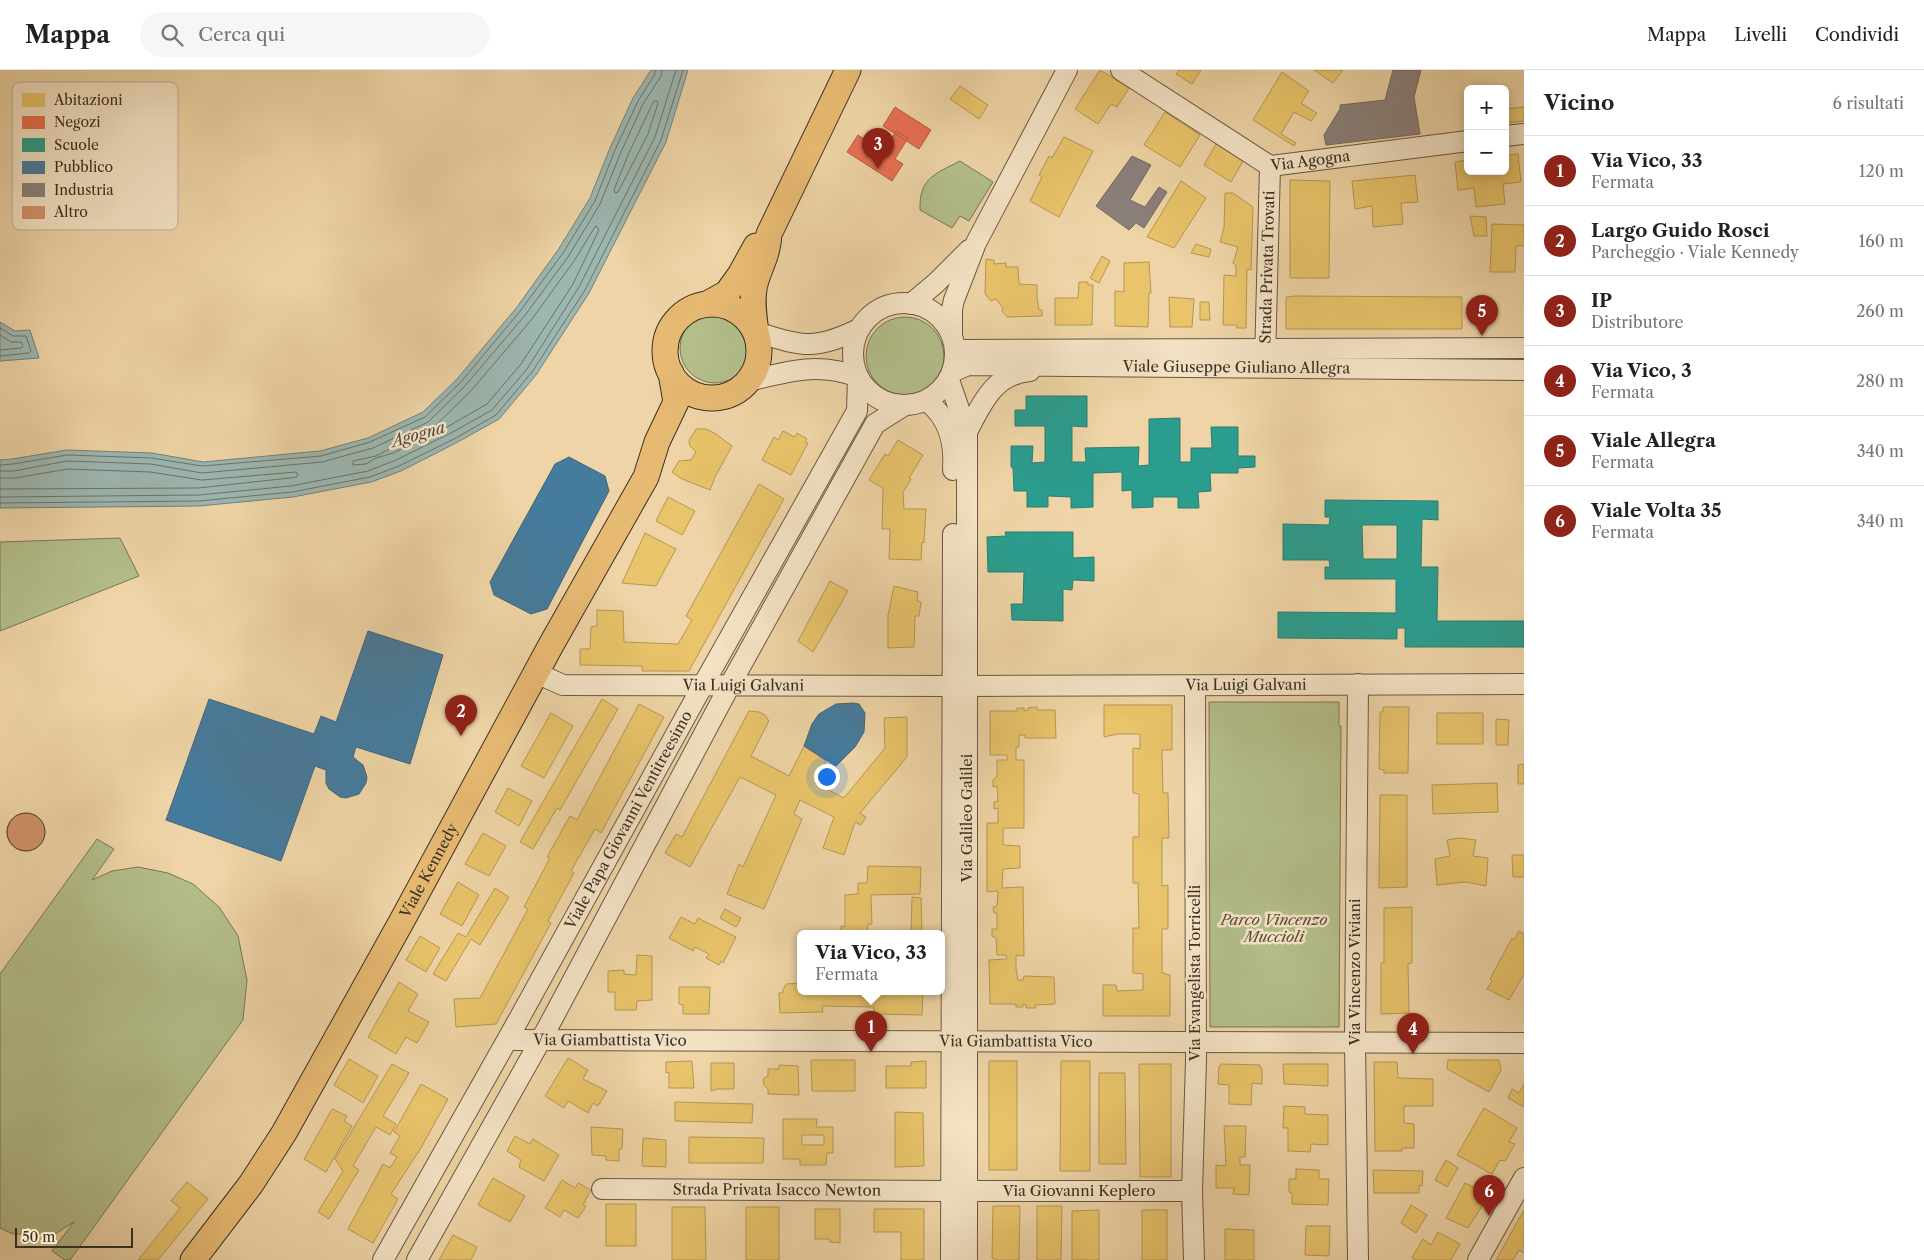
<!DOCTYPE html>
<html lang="it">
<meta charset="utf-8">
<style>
body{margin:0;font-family:"Libre Caslon Text",serif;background:#f6f6f6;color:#222}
.controls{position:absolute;right:15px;top:15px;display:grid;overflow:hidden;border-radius:8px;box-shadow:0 2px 12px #0003}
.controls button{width:45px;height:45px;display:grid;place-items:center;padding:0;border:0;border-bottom:1px solid #e0e0e0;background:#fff;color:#222;font:25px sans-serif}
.scale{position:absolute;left:15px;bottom:12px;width:118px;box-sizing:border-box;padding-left:5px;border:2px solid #3c2f23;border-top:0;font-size:14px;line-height:18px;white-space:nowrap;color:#3c2f23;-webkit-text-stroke:4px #f4e3c5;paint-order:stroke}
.you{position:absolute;left:826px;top:706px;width:18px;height:18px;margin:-12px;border:4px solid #fff;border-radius:50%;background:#1a73e8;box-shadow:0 0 0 8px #1a73e833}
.badge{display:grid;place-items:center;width:32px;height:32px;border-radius:50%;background:#8f2418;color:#fff;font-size:16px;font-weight:700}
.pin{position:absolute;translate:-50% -41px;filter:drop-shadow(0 1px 2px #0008)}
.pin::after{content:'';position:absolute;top:26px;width:18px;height:15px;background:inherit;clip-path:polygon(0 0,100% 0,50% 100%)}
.popup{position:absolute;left:797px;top:860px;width:148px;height:65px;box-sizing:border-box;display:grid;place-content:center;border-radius:8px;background:#fff;filter:drop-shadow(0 1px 4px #0005);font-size:16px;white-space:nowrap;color:#767676}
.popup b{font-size:19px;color:#222}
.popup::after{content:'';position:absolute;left:50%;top:100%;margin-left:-10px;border:10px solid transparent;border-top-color:#fff}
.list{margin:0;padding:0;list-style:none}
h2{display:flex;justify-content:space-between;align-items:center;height:65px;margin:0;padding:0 20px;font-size:21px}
h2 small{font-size:16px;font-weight:400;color:#767676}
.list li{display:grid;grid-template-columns:32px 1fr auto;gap:15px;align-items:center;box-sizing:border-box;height:70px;padding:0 20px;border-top:1px solid #e0e0e0}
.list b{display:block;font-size:19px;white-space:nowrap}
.list p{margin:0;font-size:16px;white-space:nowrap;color:#767676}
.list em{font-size:16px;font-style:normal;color:#767676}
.icon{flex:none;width:28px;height:28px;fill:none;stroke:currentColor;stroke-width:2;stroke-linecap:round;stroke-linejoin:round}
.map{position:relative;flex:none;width:1524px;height:1190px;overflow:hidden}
header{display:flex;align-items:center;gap:30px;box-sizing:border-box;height:70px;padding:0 25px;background:#fff;border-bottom:1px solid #e0e0e0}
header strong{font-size:24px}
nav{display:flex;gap:28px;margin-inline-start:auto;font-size:18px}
.search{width:350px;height:45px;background:#f6f6f6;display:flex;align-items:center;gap:12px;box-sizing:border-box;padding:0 18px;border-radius:28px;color:#767676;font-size:19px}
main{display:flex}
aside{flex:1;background:#fff}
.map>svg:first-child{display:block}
</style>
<header>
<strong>Mappa</strong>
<div class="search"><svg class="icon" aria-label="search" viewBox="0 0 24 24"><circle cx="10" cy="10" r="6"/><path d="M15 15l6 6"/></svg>Cerca qui</div>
<nav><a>Mappa</a><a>Livelli</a><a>Condividi</a></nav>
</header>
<main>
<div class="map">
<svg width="1524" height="1190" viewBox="0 0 1524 1190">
<rect width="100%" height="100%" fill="#eed4a6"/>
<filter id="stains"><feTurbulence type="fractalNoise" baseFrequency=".004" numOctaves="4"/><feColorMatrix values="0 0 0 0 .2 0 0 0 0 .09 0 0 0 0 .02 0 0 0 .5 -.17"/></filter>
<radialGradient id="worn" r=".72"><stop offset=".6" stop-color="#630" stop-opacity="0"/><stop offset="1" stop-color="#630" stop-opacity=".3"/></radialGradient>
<path fill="#b3be8b" stroke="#787657" d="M960,91L993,112L969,151L960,146L952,158L920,140C919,108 935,104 960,91Z
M680 278a35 35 0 1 1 70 0a35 35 0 1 1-70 0Z
M866 286a39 39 0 1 1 78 0a39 39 0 1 1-78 0Z
M120,468L139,506L0,561V472Z
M1209,632H1339V656H1341L1339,957H1210Z
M97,769L114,779L92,810L112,801L138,797L168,803L193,814L219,837L238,866L247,910L243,950L70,1190H65L52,1181L74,1152L55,1164H13L0,1158V904Z"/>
<path fill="#9cb6b0" stroke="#768078" d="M651,0H688L666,72L589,223L536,305L499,349L456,373L401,401L371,412L293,427L199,436L0,438V390L12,389L67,380L152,383L203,392L320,381L368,368L423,342L457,309L517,237L558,180L590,128L610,78L633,28Z
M0,252L15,261L30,260L39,288L0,291Z"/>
<path fill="#e9c46a" stroke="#b59755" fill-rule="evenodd" d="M1100,0L1129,18L1117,37L1111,34L1098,54L1075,39Z
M1179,0H1178H1201L1192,14L1176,4Z
M1314,0H1343L1333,13Z
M1282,2L1309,21L1301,33L1317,43L1311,51L1294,42L1281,64L1296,73L1294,76L1253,50Z
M960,16L988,35L979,49L950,29Z
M1524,37V51L1505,53V39Z
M1165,42L1200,65L1180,97L1144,75Z
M1064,67L1093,81L1059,147L1030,131L1042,107L1039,105L1049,86L1052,88Z
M1216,74L1243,91L1231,112L1204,95Z
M1518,84L1521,112L1503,114L1505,134L1476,137L1474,118L1458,120L1455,92L1468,90V101H1505V86Z
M1415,105L1418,132L1401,133L1403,154L1373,157L1372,136L1355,139L1352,111Z
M1290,110L1330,111L1329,208H1290Z
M1181,111L1206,128L1174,178L1147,167Z
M1225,123H1233L1253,137L1251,200L1247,199L1246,258H1237V255H1223L1224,205L1236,206V195L1233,193L1238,177L1220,172L1224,158Z
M1470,146L1486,147L1487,166H1474Z
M1492,154L1524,155V176H1516L1515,202H1490Z
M1196,174L1211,179L1209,187L1191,183Z
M1102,186L1110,191L1099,213L1090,208Z
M986,189L994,190V194L1006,193V197H1018L1019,214L1037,215V228L1039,240H1042V246L1007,247L1002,241L1003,238L996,229L991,231L985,224Z
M1149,192L1151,223H1149L1148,257L1115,256V221L1124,222V193Z
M1079,212H1088V215H1093L1092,255H1055V228H1078Z
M1296,226L1462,227V259H1286V227Z
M1169,227L1194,229L1192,257H1170Z
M1200,232H1209L1210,250H1200Z
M696,359H706L716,364L732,376L715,407L710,420L682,409L672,402L679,391L691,390L696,382L690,376L689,371Z
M783,361L795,367L797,363L807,369L805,372L808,373L791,405L762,390L774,367L778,370Z
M898,370L923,385L909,408L911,409L903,422L904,439H926L924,473L922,472L921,490L889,489L890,459H882L883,418L869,410L885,384L888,386Z
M759,414L784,429L689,601H642V596L580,595V579H590L591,557L597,556V540L623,541L624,572L678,574L692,550L686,546Z
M668,427L695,441L682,465L656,451Z
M645,463L676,479L656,516L622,513Z
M830,511L848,521L813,582L798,571Z
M894,516L918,522L917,531L921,532L919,546H915L914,577L888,578V545Z
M602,629L618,639L560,740L557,738L533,779L520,772Z
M639,634L664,647L601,763L595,759L571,801L574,803L548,851L551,853L496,954L456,957L454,929L480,928L528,839L524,837L550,788L547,787L570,746L577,750Z
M1104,635H1172V680H1162L1163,723H1168L1169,768H1162V816L1168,815V859H1162V903L1170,905V946H1103V915H1116L1117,921L1143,920V904L1133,903V858H1139L1138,813H1133V767H1139V724L1133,723V678L1140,679V664H1117L1104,667Z
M1037,637V640H1055L1056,668H1025V665H1019V677H1016V690H1024V758H1003V775L1020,776V798L1003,799L1002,818L1023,817L1024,886L1016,885V899L1018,910H1023L1024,906L1054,907L1055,934L1035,935L1036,938H1026V935L1023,934V937H1016V934H990L989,890L1007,889L1006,885H997L996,868L992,866V859H997V843H994L993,837L997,836L998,821L987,822V753H998V738L994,739V732L998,731L997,716L993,717V710L997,706V690H1007V685H990V641H1017V638H1024V641L1028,640V638Z
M1383,637H1409L1408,703H1384V700L1379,699L1380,642H1383Z
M749,641L759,642L765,645L769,651L751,686L789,706L804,676L826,691L815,713L844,728L885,678L884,648L907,647V687L860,743L866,747L861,755L855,752L844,785L823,778L834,747L800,730L794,744L802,749L764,839L727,824L739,794L743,797L776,725L740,707L690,797L665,783L676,764L682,767Z
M551,643L573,656L544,708L521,696Z
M1437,643H1483V674H1437Z
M1496,649L1509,650L1508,675H1496Z
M1524,694V714H1518V695Z
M1497,713L1498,742L1433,744L1432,715Z
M508,718L532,731L519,756L495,742Z
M1380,725H1407V817L1379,818Z
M483,763L506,776L489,806L465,794Z
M1460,768L1476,770L1473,786L1488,788L1486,816L1466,812L1437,815L1435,789L1450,786L1447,770Z
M1512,785H1524V807H1513Z
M868,796L921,797L920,824L871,825L872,854H868L867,863H841V856L845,857V825L858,824V813H867Z
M458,812L479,825L462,856L440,844Z
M495,818L509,827L480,875L471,869L446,911L433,904L458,863L466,867Z
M912,827L921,828L922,863H911Z
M1412,837V893L1408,894L1409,943L1381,944V893H1384V838Z
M725,839L741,848L736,857L720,848Z
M681,847L695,854L698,848L736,867L723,893L721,891L719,895L706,888L709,884L695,877L693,881L669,868Z
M1519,861L1524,864V904L1509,930L1487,919L1492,911L1490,909L1512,868L1514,870Z
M420,866L440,878L426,902L406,890Z
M637,885L652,886V930L637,931L636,940H615V922H608V901L624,900V904L636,905Z
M399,912L418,924L408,941L429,952L417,973L406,967L396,984L368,967Z
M801,913V921H865V922L896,923L899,921H923L922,945L874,944V937L822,936L823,942L780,943L779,923H783V920L786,914Z
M679,917H710L709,944H683V935L679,934Z
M568,988L588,1000L583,1009L607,1021L598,1036L593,1033L588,1043L568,1031L564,1038L545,1026Z
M349,989L378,1006L363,1033L334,1015Z
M811,990H855V1021H812Z
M1448,990H1499L1501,1000L1489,1022L1447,999Z
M692,991L694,1018H669V1002L666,1003V992Z
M926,991V1018H886V996H911V992Z
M989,991H1017V1100H989Z
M1061,991H1090V1101H1060Z
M1374,992H1397L1398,1008L1433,1009V1036H1404V1053L1414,1054V1078H1402V1081H1375Z
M711,993H734V1019H718L711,1021Z
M392,994L409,1003L383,1046L396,1054L390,1065L376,1057L353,1096L359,1100L329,1149L318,1142L343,1101L335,1089Z
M1139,994H1171V1107H1140Z
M1221,994L1260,995L1259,997L1262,998V1014L1252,1013L1251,1035L1229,1034V1015L1218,1014L1219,997Z
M1283,994H1328V1016L1284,1014Z
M779,995L798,996L799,1025L768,1024V1019L764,1015L763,1009L768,1006V999H779Z
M1099,1003H1125L1126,1094H1099Z
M421,1014L448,1029L421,1078L391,1124L398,1129L373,1173L348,1159L383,1094L390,1098L397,1087L390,1083L400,1066L394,1062Z
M1524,1014V1037L1508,1028L1512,1019L1519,1023Z
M675,1032L753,1034L752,1053L675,1051Z
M1284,1036L1305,1037V1044L1328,1045V1075L1311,1074L1310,1082L1288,1081V1058H1283Z
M1484,1038L1517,1058L1509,1072L1515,1074L1505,1091L1500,1090L1492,1104L1457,1085Z
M332,1039L347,1046L344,1051L352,1056L326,1102L304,1089Z
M895,1042L923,1043L924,1096L895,1097Z
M783,1049H817L816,1057H833V1083H827L826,1095H800V1089H783ZM802,1065H824V1075H802Z
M1224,1056H1246L1245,1087H1240V1095H1250L1249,1125L1233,1124L1234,1118H1216V1095L1226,1096Z
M591,1057L623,1059L622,1079H619V1091L606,1090V1086L592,1085Z
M515,1066L530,1074L533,1069L559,1085L544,1111L519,1097L521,1090L507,1081Z
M689,1067L764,1068L763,1093H689Z
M643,1068L666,1070V1097L642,1096Z
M1446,1090L1458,1098L1447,1117L1435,1110Z
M1296,1099L1319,1100V1109H1329L1328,1135L1292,1134V1123L1289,1122V1109H1296Z
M1373,1100L1423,1101L1422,1116L1419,1115V1123H1374Z
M493,1108L525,1126L510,1152L478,1135Z
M562,1110L575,1118L578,1113L591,1120L583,1135L586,1136L578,1148L564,1140L560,1147L545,1138Z
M187,1112L208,1129L158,1190H138L180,1138L171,1131Z
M1465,1113L1480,1120L1488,1127L1468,1158L1446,1148Z
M606,1134H636V1176H606Z
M1411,1135L1427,1145L1416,1163L1401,1153Z
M993,1136H1020L1019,1190H995L992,1188Z
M1037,1136H1062L1061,1190H1037Z
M672,1137H705L706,1190H672Z
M746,1137H779V1190H746Z
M815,1139H840V1173L830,1172L829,1169H815Z
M874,1139H924V1190H901V1162H874Z
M1099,1140V1190H1072V1141Z
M1142,1140H1167V1190H1142Z
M1524,1140V1183L1519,1180L1513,1190H1496Z
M1306,1156H1330L1329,1186L1305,1185Z
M1225,1159L1254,1160V1190H1225Z
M1438,1162L1460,1174L1451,1190H1415L1412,1188L1423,1169L1431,1175Z
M453,1165L477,1177L471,1190H439Z"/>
<path fill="#e76f51" stroke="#b45c43" d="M895,37L931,60L919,79L883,56Z
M896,61L908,68L895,89L903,94L892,111L847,82L858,65L883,82Z"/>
<path fill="#2a9d8f" stroke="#2f7c6f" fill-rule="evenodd" d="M1026,326H1087V357L1072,356V392H1086L1085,378L1139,377L1138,396L1149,395V349L1180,348V392H1191V378H1212L1211,357H1238V386H1255V397L1238,398V403H1210L1211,421L1198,422L1199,438H1178V427H1153V437L1132,438V420L1122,421V402L1093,403V437L1071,438V427L1048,426V437H1027V421H1014L1013,398L1011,397V376H1033L1032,393L1045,392V356H1015V340H1026Z
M1325,430L1438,431V450L1422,449L1421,497H1438L1437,551H1524V577H1405V558H1397V569L1278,568V542L1396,543V509H1325V497H1330L1329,490H1283V454L1329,455L1330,447H1325ZM1362,455H1397V489H1363Z
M1005,462H1073V488L1094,487V511L1073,510L1072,520L1063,519V551L1012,550L1011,534H1023L1024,502H988L987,467L1006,466Z"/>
<path fill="#457b9d" stroke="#426478" d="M569,387L605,406L609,421L547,539L531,544L494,525L490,512L555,394Z
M368,561L443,585L410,694L356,677L353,687L363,695L367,707L366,713L359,724L346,728L340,727L329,719L326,713V700L315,696L281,791L166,750L209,629L314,664L321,646L336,652Z
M853,633L859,634L865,643L864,662L855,677L836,696L834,695L804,676L812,654L819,644L836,634Z"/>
<path fill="#8a817c" stroke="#736861" d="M1393,0H1421L1414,27L1420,64L1326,75L1324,65L1340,39V35L1385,30Z
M1132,86L1151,95L1130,130L1145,137L1159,117L1167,122L1144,158L1136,153L1129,160L1096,136Z"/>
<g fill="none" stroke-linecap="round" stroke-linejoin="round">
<path stroke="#6c726a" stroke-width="1" d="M654,31H657L658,33L648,64L618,122L615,123L614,120L628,85Z
M596,156L599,160L573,214L521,294L487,334L447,357L393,383L376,388L366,394L353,395V391L376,386L436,355L470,322L532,249L574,191Z
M0,258L13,266H26L31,281L29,283L0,286
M0,265L11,272H21L23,275L21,278L0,280
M0,395L13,394L67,385L151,388L202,396L321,386L370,372L425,347L461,312L521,240L563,183L595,131L615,80L638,31L655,4V0
M0,401H14L67,391L151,394L202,403L322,392L373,378L428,352L465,316L526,244L568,187L600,134L621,82L643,34L661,6L662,0
M0,408H15L68,399L150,402L202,410L296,402L298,405L297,407L290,408L198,418L0,419
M0,427L199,425L291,416L368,401L396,390L451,363L492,340L527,299L579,217L655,67L676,0
M0,433L199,431L292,422L370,407L399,396L454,369L496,345L532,302L585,220L661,70L683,0"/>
</g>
<path fill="#d09368" stroke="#3c2f23" d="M7 762a19 19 0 1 1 38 0a19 19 0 1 1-38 0Z"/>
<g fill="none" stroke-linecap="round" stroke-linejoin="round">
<g stroke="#685844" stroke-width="22">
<g id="minor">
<path id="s1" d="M1121,0L1270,96L1468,71"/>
<path d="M1505,66L1524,64"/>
<circle cx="904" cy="284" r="51"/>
<path d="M911,234L936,213L969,180"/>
<path d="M756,262C802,276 814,281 859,259"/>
<path d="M952,264V239L954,230L976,173L1067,0"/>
<path d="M956,280L1524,278"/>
<path id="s2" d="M1265,291L1270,96"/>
<path id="s3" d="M952,302L968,295L1524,300"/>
<path d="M949,310L967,362V1190"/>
<path d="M927,331C949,348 955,372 953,400"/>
<path d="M967,362C982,333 994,304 1030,301"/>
<path id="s4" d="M536,603L563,615L952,616"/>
<path d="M1358,614L1355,972L1358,1190"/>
<path id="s5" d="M967,616L1524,614"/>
<path id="s6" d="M508,970L1524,973"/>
<path id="s7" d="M602,1119L951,1121"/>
<path id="s8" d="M967,1121H1192"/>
<path id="s9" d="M383,1190L515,956L703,615L857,341L858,307C819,292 788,301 749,311"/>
<path d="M417,1190L548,957L730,615L875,354L905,335"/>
<path d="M951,1190L953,464"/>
<path d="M1194,1190L1192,1121L1196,991L1195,616"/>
<path d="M1478,1190L1524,1108"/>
</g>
</g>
<g stroke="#3c2f23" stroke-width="27">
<g id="major">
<path d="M707,234L727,223L740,205L756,176"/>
<circle cx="712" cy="281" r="47"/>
<path d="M756,262C754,247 751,229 755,214C760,195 768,186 769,164L848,0"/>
<path id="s10" d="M193,1190L251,1114L284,1063L404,847L551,575L646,407L657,372L676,332L671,303"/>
</g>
</g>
<use href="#minor" stroke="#f4e3c5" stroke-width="20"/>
<use href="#major" stroke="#e7ba73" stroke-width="25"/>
</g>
<g text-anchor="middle" stroke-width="5" stroke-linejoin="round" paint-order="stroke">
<g font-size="15" fill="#3c2f23" stroke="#f4e3c5">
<text dy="5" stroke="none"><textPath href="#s1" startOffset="218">Via Agogna</textPath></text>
<text dy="5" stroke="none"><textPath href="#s2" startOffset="94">Strada Privata Trovati</textPath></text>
<text dy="5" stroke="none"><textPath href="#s3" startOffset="286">Viale Giuseppe Giuliano Allegra</textPath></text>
<text dy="5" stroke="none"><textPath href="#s5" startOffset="279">Via Luigi Galvani</textPath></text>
<text dy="5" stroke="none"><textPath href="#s4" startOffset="210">Via Luigi Galvani</textPath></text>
<text transform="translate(967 748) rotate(-90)" y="5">Via Galileo Galilei</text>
<text dy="5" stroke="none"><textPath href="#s9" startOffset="504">Viale Papa Giovanni Ventitreesimo</textPath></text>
<text dy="5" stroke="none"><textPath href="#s10" startOffset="456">Viale Kennedy</textPath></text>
<text transform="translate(1355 902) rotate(-90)" y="5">Via Vincenzo Viviani</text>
<text transform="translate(1195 903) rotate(-90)" y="5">Via Evangelista Torricelli</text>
<text dy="5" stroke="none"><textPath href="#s6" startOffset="102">Via Giambattista Vico</textPath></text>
<text dy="5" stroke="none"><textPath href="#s6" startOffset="508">Via Giambattista Vico</textPath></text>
<text dy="5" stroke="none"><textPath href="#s7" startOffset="175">Strada Privata Isacco Newton</textPath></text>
<text dy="5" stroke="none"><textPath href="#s8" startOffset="112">Via Giovanni Keplero</textPath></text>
</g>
<g font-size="15" font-style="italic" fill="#544c38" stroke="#f4e3c5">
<text x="1274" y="855">Parco Vincenzo<tspan x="1274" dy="17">Muccioli</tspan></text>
</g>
<g font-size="16" font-style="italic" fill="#4f4a3f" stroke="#f4e3c5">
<text transform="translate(418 364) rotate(-16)" y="6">Agogna</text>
</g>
</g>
<rect x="12" y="12" width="166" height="148" rx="8" fill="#f4e3c5" stroke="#bdad94" stroke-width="1"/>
<rect x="22" y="23" width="23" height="14" fill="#e9c46a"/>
<rect x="22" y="46" width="23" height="13" fill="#e76f51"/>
<rect x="22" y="68" width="23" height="14" fill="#2a9d8f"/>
<rect x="22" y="91" width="23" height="13" fill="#457b9d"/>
<rect x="22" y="113" width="23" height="14" fill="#8a817c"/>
<rect x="22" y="136" width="23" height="13" fill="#d09368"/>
<g font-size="14" fill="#3c2f23">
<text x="54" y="35">Abitazioni</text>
<text x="54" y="57">Negozi</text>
<text x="54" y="80">Scuole</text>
<text x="54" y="102">Pubblico</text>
<text x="54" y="125">Industria</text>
<text x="54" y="147">Altro</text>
</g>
<rect width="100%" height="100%" filter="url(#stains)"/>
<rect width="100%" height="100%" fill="url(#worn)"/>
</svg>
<div class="controls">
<button>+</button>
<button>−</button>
</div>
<div class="scale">50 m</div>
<div class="you"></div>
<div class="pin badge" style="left:871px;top:982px">1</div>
<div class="popup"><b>Via Vico, 33</b>Fermata</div>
<div class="pin badge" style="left:461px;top:666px">2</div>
<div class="pin badge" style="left:878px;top:99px">3</div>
<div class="pin badge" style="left:1413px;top:984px">4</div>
<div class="pin badge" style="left:1482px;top:266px">5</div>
<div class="pin badge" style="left:1489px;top:1146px">6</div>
</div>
<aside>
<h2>Vicino<small>6 risultati</small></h2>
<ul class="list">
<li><span class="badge">1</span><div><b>Via Vico, 33</b><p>Fermata</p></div><em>120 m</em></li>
<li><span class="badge">2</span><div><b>Largo Guido Rosci</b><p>Parcheggio · Viale Kennedy</p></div><em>160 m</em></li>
<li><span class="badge">3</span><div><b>IP</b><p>Distributore</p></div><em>260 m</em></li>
<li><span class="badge">4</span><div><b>Via Vico, 3</b><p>Fermata</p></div><em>280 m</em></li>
<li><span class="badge">5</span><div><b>Viale Allegra</b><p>Fermata</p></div><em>340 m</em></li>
<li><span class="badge">6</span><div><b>Viale Volta 35</b><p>Fermata</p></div><em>340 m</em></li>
</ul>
</aside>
</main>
